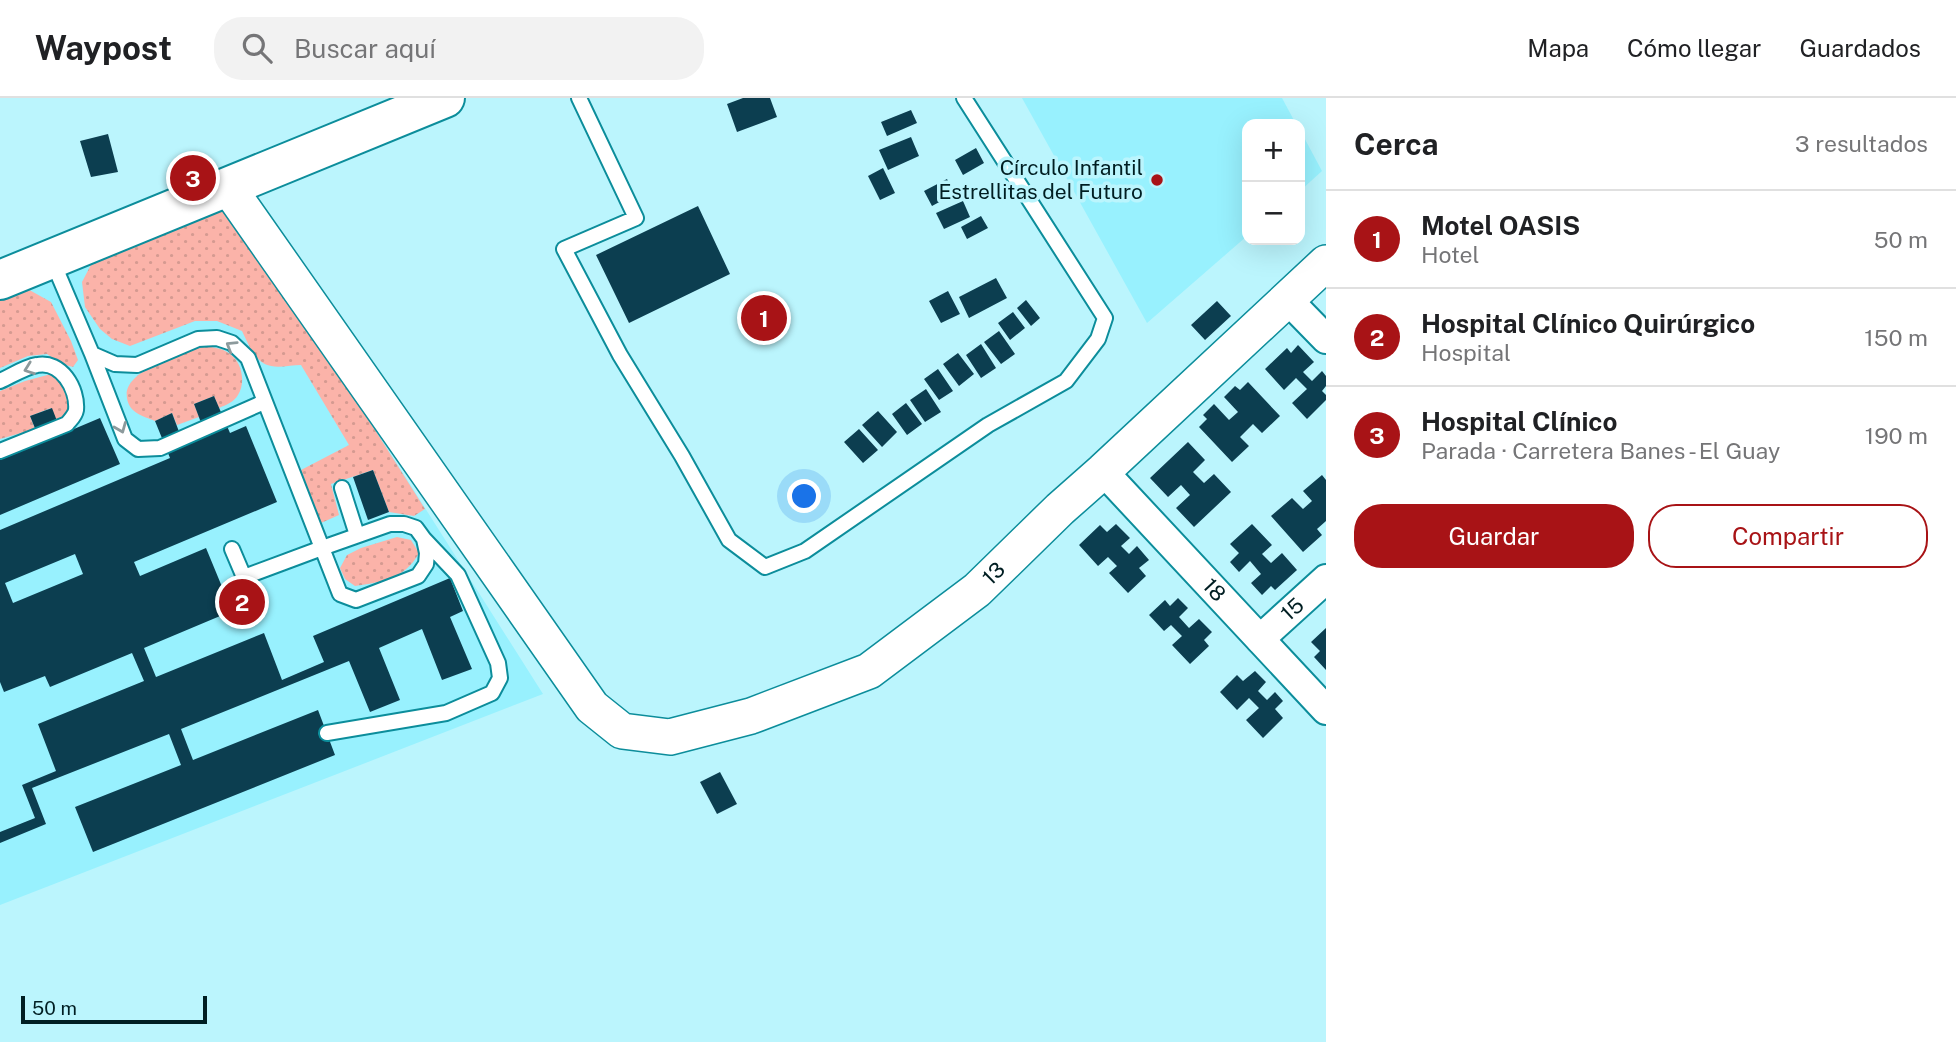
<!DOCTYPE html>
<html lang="es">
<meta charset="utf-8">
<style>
body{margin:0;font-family:"Public Sans",sans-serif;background:#f2f2f2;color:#202124}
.controls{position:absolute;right:21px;top:21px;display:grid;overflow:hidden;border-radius:14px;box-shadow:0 7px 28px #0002}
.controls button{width:63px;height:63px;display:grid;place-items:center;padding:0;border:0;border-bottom:2px solid #e0e0e0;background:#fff;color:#202124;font:35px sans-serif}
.scale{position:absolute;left:21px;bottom:18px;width:186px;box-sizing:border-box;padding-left:7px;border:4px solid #001e22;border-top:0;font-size:19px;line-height:24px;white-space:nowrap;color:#001e22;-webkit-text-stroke:5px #bbf5fd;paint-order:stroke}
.you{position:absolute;left:805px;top:399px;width:24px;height:24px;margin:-18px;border:5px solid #fff;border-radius:50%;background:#1a73e8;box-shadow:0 0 0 10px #1a73e833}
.badge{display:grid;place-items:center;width:46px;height:46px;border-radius:50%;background:#a81316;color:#fff;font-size:23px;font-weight:700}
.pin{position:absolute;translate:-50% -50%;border:4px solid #fff;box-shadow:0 2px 7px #0006}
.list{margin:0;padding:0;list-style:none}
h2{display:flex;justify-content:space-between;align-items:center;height:91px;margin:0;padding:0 28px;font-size:30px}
h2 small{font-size:23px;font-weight:400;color:#757577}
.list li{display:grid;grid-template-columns:46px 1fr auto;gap:21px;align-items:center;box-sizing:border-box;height:98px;padding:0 28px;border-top:2px solid #e0e0e0}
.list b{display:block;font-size:26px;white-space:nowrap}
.list p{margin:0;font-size:23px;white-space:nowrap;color:#757577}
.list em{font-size:23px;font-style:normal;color:#757577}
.actions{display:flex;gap:14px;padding:21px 28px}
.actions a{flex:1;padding:16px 0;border:2px solid #a81316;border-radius:28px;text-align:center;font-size:24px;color:#a81316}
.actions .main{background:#a81316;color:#fff}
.icon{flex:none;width:38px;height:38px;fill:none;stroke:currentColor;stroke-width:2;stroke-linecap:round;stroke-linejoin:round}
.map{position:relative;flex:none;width:1326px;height:944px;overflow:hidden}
header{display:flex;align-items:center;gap:42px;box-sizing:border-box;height:98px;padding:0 35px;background:#fff;border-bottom:2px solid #e0e0e0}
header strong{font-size:33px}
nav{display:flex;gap:38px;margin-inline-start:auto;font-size:24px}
.search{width:490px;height:63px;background:#f2f2f2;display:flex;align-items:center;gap:18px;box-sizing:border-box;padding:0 24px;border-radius:28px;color:#757577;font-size:26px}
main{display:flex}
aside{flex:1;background:#fff}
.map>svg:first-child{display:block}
</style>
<header>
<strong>Waypost</strong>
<div class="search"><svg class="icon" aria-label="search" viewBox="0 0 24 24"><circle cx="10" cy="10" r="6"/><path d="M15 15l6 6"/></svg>Buscar aquí</div>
<nav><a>Mapa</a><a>Cómo llegar</a><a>Guardados</a></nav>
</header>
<main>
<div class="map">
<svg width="1326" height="944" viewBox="0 0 1326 944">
<defs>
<pattern id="grass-dots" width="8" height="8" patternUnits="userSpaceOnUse" patternTransform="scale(1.75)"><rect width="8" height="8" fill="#fbb3a9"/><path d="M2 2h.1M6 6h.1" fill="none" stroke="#d59a91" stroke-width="1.8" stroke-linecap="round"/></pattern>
</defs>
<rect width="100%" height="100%" fill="#bbf5fd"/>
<path fill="#98f1fe" d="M1022,0H1282L1296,26H1247V138L1147,225Z
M1300,32L1322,73L1300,93Z
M236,112L543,596L0,807V199Z"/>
<path fill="url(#grass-dots)" d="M221,107L236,112L425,411L414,418L389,414L373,372L331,386L339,417L321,425L301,372L349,347L301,267C292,267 280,270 271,268C255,265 248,245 242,233L217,223H195L130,248L112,241L100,231L85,209L82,184L94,161Z
M24,189L51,204L71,243L78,262L73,269L62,266L47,256L28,258L0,270V199Z
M203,248C213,249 222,250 230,256C242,264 246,285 238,297C234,304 226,307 219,310L214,298L194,306L199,319L177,327L172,315L155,323C143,318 129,315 127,300C122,272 183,256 203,248Z
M51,276C55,280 61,283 64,288C72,300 71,317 57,324L51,310L30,318L35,331L0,341V293L25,283Z
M397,439L411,442L419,455C405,481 382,484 355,488L345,481L340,470L347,457L361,450Z"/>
<path fill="#0c3e50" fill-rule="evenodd" d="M743,0H770L777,19L737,34L727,6Z
M911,12L917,25L887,38L881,24Z
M108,36L118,74L91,79L80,43Z
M911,39L919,58L888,72L879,52Z
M976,50L984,65L963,77L955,62Z
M883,70L895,95L880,102L868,78Z
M947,81L954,96L932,108L924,93Z
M963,103L970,119L944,131L936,115Z
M698,108L730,176L629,225L596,157Z
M981,118L988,130L967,141L961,129Z
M996,180L1007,200L969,220L959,199Z
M948,193L960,216L941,225L929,203Z
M1026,202L1040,220L1031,228L1017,210Z
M1217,203L1231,218L1205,242L1191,227Z
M1013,214L1025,230L1010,242L998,225Z
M999,233L1015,256L1001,266L984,244Z
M981,246L996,270L981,280L966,257Z
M1298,247L1314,264L1303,274L1312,283L1322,273L1326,278V288L1322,293L1326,297V302L1307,321L1292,305L1307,291L1296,280L1284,292L1265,271L1287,250L1291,255Z
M958,255L974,276L959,288L943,266Z
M938,271L953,293L939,302L924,281Z
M1248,284L1280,318L1262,335L1253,326L1240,339L1249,348L1232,364L1199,329L1207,321L1203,317L1214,306L1229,322L1238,314L1224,299L1235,288L1240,292Z
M926,291L941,314L925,324L910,302Z
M214,298L230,335L246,328L277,404L134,464L140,478L206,450L232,513L144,550L156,579L264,535L282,582L324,564L313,538L450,480L463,513L450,519L472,571L442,582L422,531L379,550L400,602L370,614L349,563L181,631L193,662L318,612L335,657L93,754L75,709L181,667L169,636L32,690L46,726L0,745V734L35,720L22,687L56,673L38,626L144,583L132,555L50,589L45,578L4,594L0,584V432L170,360L155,323L172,315L181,339L203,330L194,306ZM75,456L83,476L13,505L5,485Z
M906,305L922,326L907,337L892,316Z
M52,310L62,336L100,320L120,366L0,417V362L41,345L30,318Z
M878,313L897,334L882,349L862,327Z
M859,331L878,352L863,365L844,344Z
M1188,344L1205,362L1193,374L1204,385L1214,376L1231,394L1194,429L1176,410L1190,397L1181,387L1168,399L1150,380Z
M373,372L389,414L368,422L353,379Z
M1322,377L1326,382V423L1317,431L1322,437L1303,454L1271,418L1292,400L1303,411L1312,403L1303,393Z
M1116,426L1130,440L1121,448L1129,456L1137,448L1149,462L1139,470L1146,478L1128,495L1109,475L1117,468L1108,459L1098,468L1079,447L1100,427L1107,434Z
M1252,426L1272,447L1262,456L1271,465L1282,455L1297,472L1275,492L1271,488L1262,497L1251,485L1261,476L1250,463L1239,474L1230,464L1239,455L1230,446Z
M1178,500L1188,510L1179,519L1189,530L1199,521L1212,534L1204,542L1209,548L1190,566L1172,547L1182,538L1171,527L1164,533L1149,517L1165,502L1170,508Z
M1326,530V572L1314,559L1320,553L1311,544Z
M1255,573L1266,584L1258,593L1267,602L1275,594L1283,603L1275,611L1283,620L1263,640L1246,622L1259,610L1249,600L1237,612L1220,594L1237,577L1243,583Z
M720,674L737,706L717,716L700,684Z"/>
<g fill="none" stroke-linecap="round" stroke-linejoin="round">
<g stroke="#0c8d9b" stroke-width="18">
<path id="service" d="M579,0L636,120L564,151L620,257L682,358L729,442L765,469L805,453L988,327L1066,283L1098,241L1105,220L964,0
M52,162L92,256
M0,283C11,278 25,269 37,267C61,262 78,291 76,312C75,318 70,322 67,326L0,353
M342,390L357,437
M390,426H404L416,430L424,441L427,455L426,466L418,478L356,502L340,496L322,450Z
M232,451L255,505
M244,479L322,450L248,260L232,245L217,240L198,241L137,267L115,266L92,256L125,341L138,351L160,350L264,304
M327,635L446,615L492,595L500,580L498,565L458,477L424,441"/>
</g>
<g stroke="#0c8d9b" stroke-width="32">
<g id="minor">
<path d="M1287,201L1326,241"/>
<path id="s1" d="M1103,373L1326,612"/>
<path id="s2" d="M1260,541L1326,481"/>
</g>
</g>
<g stroke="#0c8d9b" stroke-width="38">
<g id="tertiary">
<path id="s3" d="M228,89L592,609L622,633L670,639L751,618L869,573L977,492L1060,411L1103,373L1326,165"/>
</g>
</g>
<g stroke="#0c8d9b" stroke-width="42">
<path id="secondary" d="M0,182L445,0"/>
</g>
<use href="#service" stroke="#fff" stroke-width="14"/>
<use href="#minor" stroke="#fff" stroke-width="28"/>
<use href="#tertiary" stroke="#fff" stroke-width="35"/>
<use href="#secondary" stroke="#fff" stroke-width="38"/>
</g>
<defs><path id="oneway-chevron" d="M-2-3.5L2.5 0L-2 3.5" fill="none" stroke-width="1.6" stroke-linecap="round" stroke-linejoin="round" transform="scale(1.75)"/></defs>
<g stroke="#8c9a9c">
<use href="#oneway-chevron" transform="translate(231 248) rotate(-148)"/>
<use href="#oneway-chevron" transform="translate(29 271) rotate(160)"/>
<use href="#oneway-chevron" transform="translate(121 330) rotate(68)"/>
</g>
<circle fill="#a81316" stroke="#bbf5fd" stroke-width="2.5" cx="1157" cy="82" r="7"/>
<g text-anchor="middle" stroke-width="7" stroke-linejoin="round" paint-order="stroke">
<g font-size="21" fill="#001e22" stroke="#bbf5fd" text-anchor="end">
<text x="1143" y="77">Círculo Infantil<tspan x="1143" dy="24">Estrellitas del Futuro</tspan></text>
</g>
<g font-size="21" fill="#001e22" stroke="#bbf5fd">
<text dy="7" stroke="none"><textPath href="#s3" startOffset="1090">13</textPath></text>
<text dy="7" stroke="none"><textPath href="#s1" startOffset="163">18</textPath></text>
<text dy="7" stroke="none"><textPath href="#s2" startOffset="44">15</textPath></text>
</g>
</g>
</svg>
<div class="controls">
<button>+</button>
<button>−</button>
</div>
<div class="scale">50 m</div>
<div class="you"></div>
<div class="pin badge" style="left:764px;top:220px">1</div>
<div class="pin badge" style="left:242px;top:504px">2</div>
<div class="pin badge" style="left:193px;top:80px">3</div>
</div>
<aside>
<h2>Cerca<small>3 resultados</small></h2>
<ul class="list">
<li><span class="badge">1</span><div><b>Motel OASIS</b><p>Hotel</p></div><em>50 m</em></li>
<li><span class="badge">2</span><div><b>Hospital Clínico Quirúrgico</b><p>Hospital</p></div><em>150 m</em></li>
<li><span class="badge">3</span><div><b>Hospital Clínico</b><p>Parada · Carretera Banes - El Guay</p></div><em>190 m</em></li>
</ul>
<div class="actions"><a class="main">Guardar</a><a>Compartir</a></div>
</aside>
</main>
